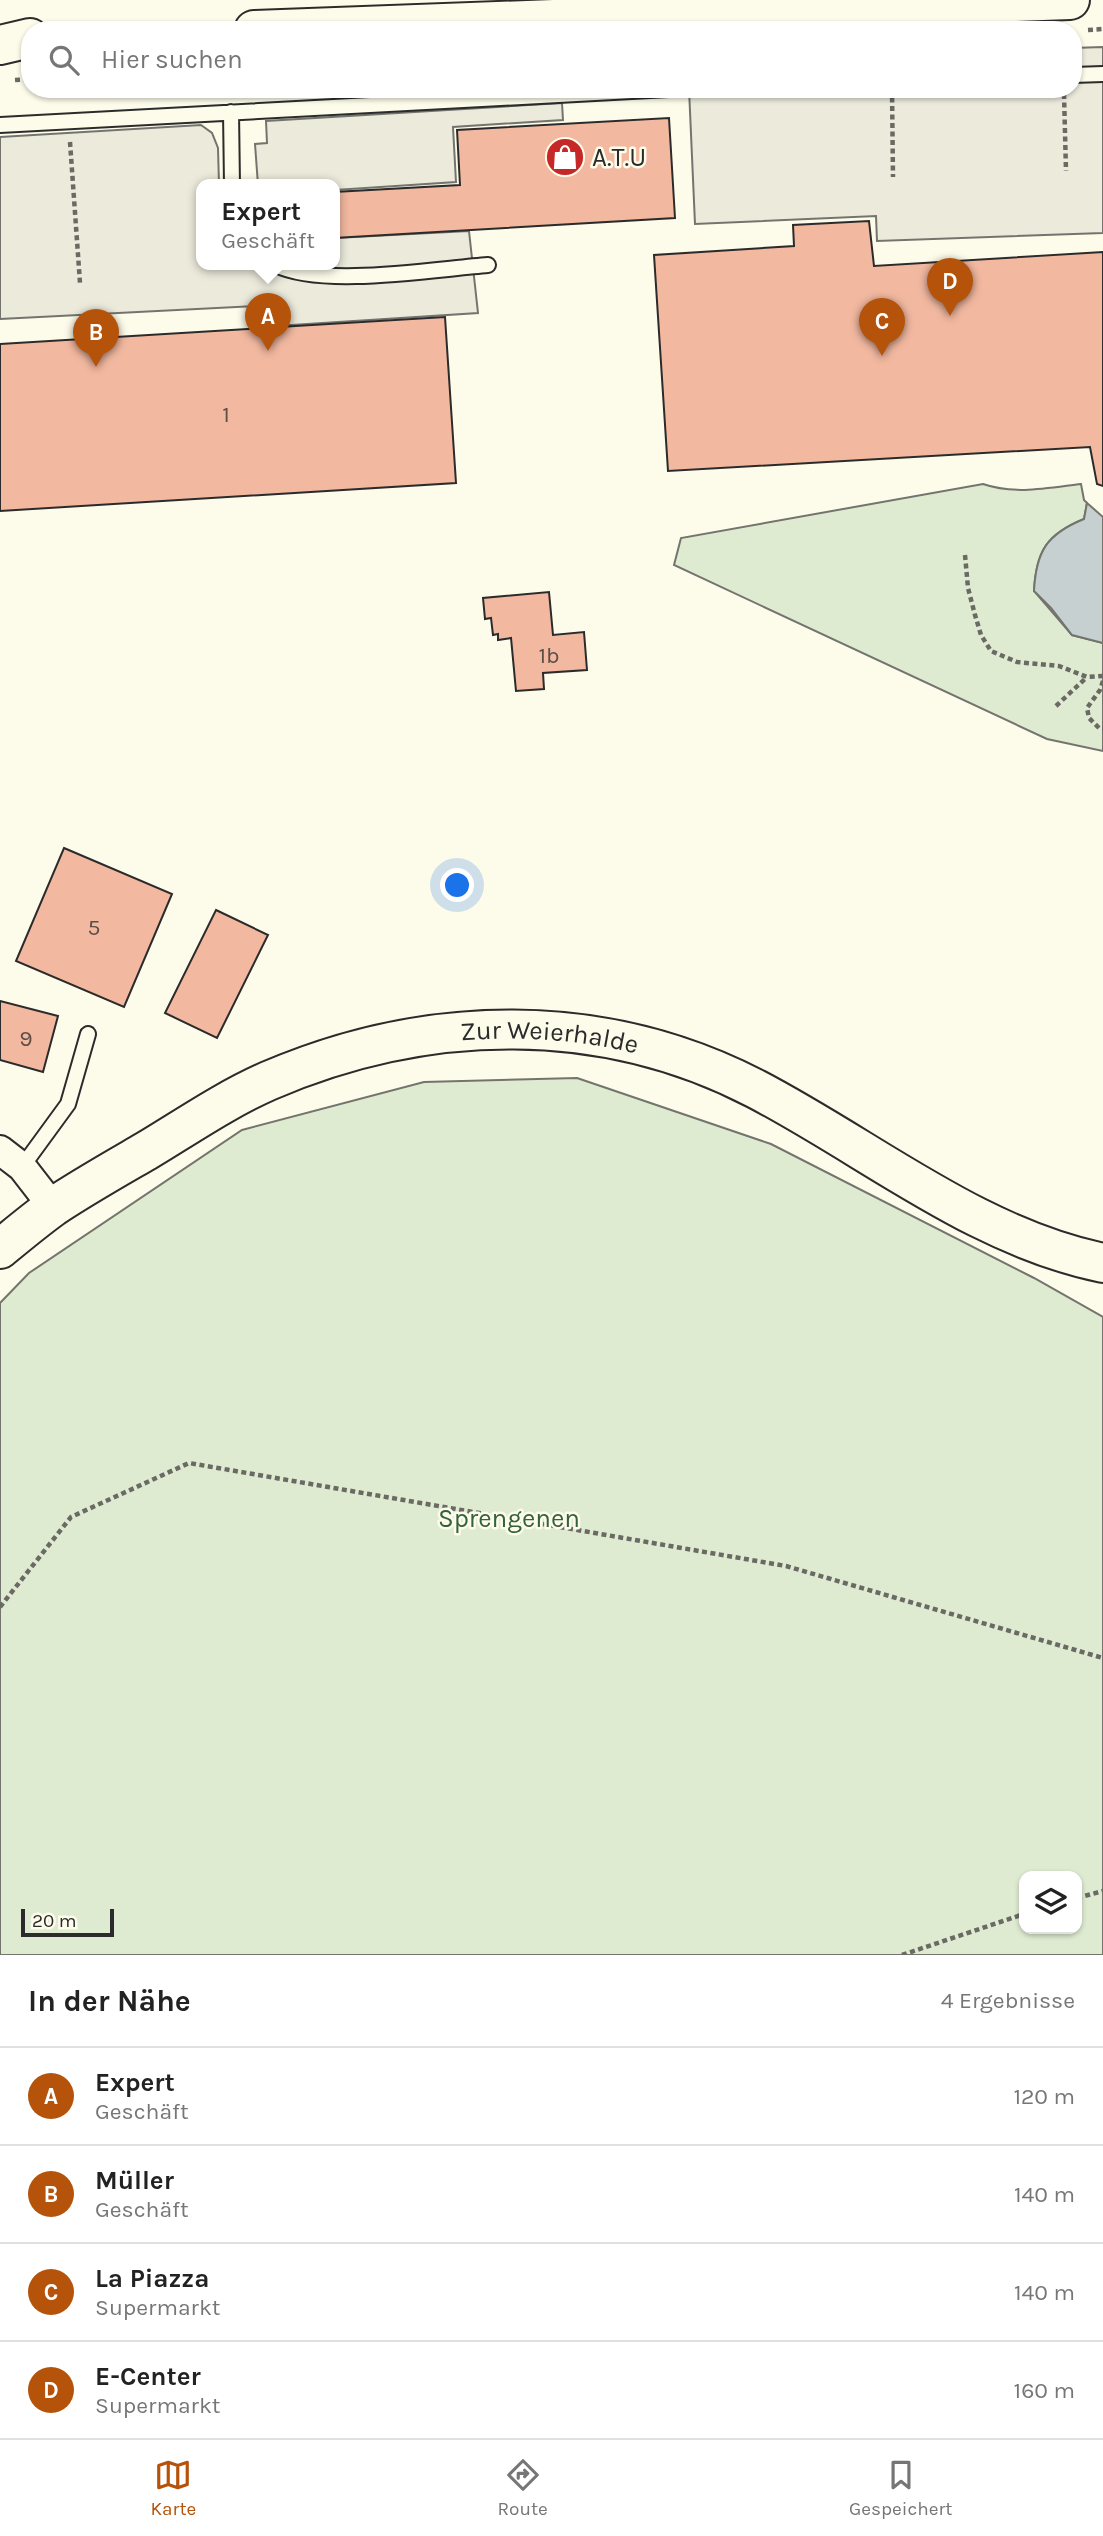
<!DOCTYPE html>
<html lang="de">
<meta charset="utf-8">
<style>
body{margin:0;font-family:Karla,sans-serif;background:#f6f6f6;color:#222}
.controls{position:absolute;right:21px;bottom:21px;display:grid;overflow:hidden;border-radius:14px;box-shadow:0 2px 5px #0004}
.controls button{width:63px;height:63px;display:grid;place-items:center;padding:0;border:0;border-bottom:2px solid #e0e0e0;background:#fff;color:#222;font:35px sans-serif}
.scale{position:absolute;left:21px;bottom:18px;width:93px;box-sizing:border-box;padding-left:7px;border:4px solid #2b2b2b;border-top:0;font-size:19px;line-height:24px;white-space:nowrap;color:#2b2b2b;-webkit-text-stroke:5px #fdfbea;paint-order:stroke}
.you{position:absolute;left:458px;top:886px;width:24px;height:24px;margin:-18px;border:5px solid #fff;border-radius:50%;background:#1a73e8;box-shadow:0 0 0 10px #1a73e833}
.badge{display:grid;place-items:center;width:46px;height:46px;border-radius:50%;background:#b45309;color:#fff;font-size:23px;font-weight:700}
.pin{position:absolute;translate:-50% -58px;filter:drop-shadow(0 2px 4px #0008)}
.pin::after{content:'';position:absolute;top:37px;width:24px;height:21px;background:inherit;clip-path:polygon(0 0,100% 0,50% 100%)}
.popup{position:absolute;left:196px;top:179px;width:144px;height:91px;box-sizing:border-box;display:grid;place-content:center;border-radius:14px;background:#fff;filter:drop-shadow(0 2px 5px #0005);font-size:23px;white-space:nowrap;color:#767676}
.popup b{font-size:26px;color:#222}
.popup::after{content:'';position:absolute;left:50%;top:100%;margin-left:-14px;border:14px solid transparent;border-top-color:#fff}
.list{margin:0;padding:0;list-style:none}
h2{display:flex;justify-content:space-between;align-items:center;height:91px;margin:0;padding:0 28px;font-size:30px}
h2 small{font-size:23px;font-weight:400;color:#767676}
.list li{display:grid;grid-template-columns:46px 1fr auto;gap:21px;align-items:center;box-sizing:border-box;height:98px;padding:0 28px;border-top:2px solid #e0e0e0}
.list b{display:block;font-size:26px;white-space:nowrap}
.list p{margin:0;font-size:23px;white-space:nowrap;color:#767676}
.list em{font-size:23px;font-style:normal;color:#767676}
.icon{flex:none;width:38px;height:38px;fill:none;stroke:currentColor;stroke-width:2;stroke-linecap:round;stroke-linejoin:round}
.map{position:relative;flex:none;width:1103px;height:1955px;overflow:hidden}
.search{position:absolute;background:#fff;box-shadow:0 2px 5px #0004;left:21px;right:21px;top:21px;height:77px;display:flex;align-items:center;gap:18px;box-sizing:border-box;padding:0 24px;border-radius:28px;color:#767676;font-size:26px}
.sheet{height:483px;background:#fff}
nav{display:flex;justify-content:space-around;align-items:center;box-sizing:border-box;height:98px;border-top:2px solid #e0e0e0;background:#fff;font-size:19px;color:#767676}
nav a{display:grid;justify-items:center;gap:4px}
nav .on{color:#b45309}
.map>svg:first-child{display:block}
</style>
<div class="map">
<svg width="1103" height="1955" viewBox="0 0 1103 1955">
<rect width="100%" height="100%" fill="#fdfbea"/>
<path fill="#deebd1" stroke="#74746e" stroke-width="2" fill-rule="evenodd" d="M983,484C1015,495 1048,488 1081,484L1084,500L1087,503L1084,519C1047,534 1036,551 1034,591L1072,635L1103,643V751L1047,739L674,565L681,538Z
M577,1078L771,1144L1034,1278L1103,1317V1955H0V1303L29,1273L242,1130L424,1082ZM1024,1876H1077V1929H1024Z"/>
<path fill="#eceadb" stroke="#74746e" stroke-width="2" d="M1103,47V233L877,241L876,216L695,224L689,89H1073V48Z
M562,103L563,120L453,127L456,182L335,190L334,185H258L255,144L267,143L266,121Z
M201,125L212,133L218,148L219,185H202V265H334L335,238L469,231L478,313L276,326L275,305L0,319V137Z"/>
<path fill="#c7d0d0" stroke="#74746e" stroke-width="2" d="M1087,503L1103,517V643L1072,635L1051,608L1034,591C1036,551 1047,534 1084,519Z"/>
<path fill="#f2b8a0" stroke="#2b2b2b" stroke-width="2" d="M669,118L675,218L334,238V192L460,185L457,130Z
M869,221L874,266L1103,252V486L1097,484L1090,447L668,471L654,255L794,246L793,225Z
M445,317L456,483L0,511V344Z
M549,592L553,635L584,632L587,670L543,673L544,689L516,691L511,638L498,640V634L493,635L491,618L485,619L483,598Z
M64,848L172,894L124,1007L16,961Z
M216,910L268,935L217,1038L165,1013Z
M0,1001L58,1016L43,1072L0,1060Z"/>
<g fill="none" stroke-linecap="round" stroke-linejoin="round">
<g stroke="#2b2b2b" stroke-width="18">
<path id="lane" d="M1073,75L1103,74
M231,112L232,185
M0,125L669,89
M276,265C322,288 435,269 488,265
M22,1167L68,1104L88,1034"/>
</g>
<g stroke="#2b2b2b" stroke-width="32">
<path id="street" d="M0,1150L22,1167L53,1207"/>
</g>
<g stroke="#2b2b2b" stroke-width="42">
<g id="secondary">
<path d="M254,30L1070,0"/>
<path d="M0,45L30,38"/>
<path id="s1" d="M0,1249C17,1235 35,1220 53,1207C83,1187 115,1169 146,1151C186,1127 225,1100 268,1081C426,1013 602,1009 756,1089C871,1149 974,1236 1103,1263"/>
</g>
</g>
<path stroke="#6a6964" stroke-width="4.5" stroke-dasharray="5 3.5" stroke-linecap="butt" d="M1088,30L1103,29
M15,80L30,79
M892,89L893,177
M1064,94L1066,171
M70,142L80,283
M965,555L968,588L975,615L981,635L991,651L1017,662L1059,666L1087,677L1103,676
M1103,681L1100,690L1087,708L1089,718L1100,729H1103
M1056,706L1087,677
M0,1607L71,1517L189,1463L786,1566L1103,1658
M1077,1898L1103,1891
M902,1955L1024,1914"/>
<use href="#lane" stroke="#fdfbea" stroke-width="14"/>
<use href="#street" stroke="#fdfbea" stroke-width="28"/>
<use href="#secondary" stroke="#fdfbea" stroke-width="38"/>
</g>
<defs>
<g id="shop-disc" transform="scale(2.0125)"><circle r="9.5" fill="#c62828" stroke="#fdfbea"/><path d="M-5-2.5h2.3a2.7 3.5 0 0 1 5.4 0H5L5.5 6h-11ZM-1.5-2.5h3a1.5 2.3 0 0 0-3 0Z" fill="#fff"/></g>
</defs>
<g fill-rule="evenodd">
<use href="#shop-disc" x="565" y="157"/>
</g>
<g text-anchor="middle" stroke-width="5" stroke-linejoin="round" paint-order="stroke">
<g font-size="23" fill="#5d4e48">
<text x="226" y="422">1</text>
<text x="549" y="663">1b</text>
<text x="94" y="935">5</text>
<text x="26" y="1046">9</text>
</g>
<g font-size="26" fill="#2b2b2b" stroke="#fdfbea" text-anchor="start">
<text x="592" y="166">A.T.U</text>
</g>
<g font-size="26" fill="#2b2b2b" stroke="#fdfbea">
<text dy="9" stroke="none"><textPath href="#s1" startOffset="606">Zur Weierhalde</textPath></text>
</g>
<g font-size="26" fill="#34623c" stroke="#fdfbea">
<text x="509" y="1527">Sprengenen</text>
</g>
</g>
</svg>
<div class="controls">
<button><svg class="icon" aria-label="layers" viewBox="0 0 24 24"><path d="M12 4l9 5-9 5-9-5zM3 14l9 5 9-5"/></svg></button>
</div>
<div class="scale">20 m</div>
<div class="you"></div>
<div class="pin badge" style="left:268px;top:351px">A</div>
<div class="popup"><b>Expert</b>Geschäft</div>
<div class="pin badge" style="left:96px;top:367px">B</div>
<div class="pin badge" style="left:882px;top:356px">C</div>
<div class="pin badge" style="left:950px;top:316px">D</div>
<div class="search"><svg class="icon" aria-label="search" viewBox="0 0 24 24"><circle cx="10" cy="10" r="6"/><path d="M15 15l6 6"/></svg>Hier suchen</div>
</div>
<section class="sheet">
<h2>In der Nähe<small>4 Ergebnisse</small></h2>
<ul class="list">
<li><span class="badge">A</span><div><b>Expert</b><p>Geschäft</p></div><em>120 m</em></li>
<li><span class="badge">B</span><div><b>Müller</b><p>Geschäft</p></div><em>140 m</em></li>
<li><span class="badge">C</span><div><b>La Piazza</b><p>Supermarkt</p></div><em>140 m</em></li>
<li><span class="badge">D</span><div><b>E-Center</b><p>Supermarkt</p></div><em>160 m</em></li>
</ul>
</section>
<nav>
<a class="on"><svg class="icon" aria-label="map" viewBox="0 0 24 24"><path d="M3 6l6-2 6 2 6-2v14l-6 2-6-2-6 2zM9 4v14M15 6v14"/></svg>Karte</a>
<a><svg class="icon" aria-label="directions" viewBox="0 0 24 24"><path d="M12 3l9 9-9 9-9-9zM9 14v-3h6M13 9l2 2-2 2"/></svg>Route</a>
<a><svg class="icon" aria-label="saved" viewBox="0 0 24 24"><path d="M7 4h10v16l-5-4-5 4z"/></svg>Gespeichert</a>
</nav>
